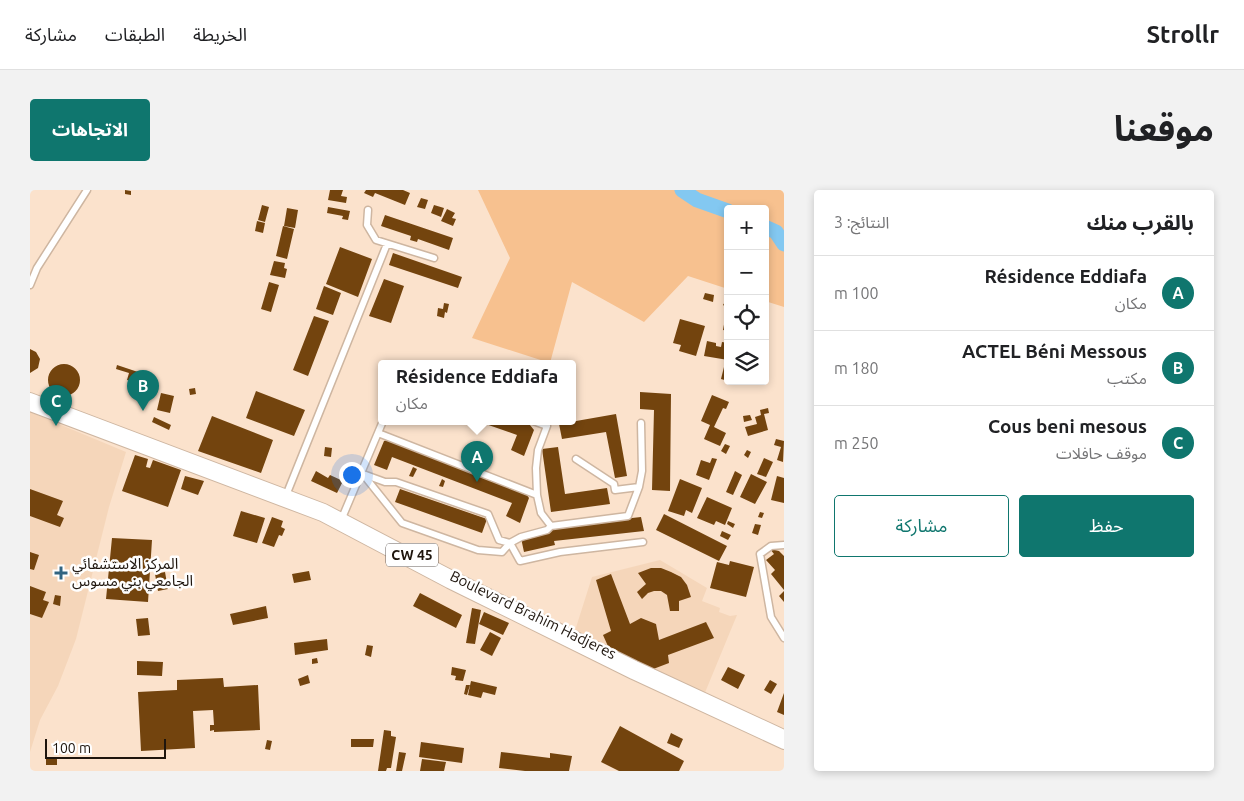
<!DOCTYPE html>
<html lang="ar">
<meta charset="utf-8">
<style>
body{margin:0;font-family:Ubuntu,"Noto Sans Arabic",sans-serif;background:#f2f2f2;color:#202124;direction:rtl}
.controls{position:absolute;right:15px;top:15px;display:grid;overflow:hidden;border-radius:5px;box-shadow:0 2px 8px #0003}
.controls button{width:45px;height:45px;display:grid;place-items:center;padding:0;border:0;border-bottom:1px solid #e0e0e0;background:#fff;color:#202124;font:25px sans-serif}
.scale{position:absolute;left:15px;bottom:12px;width:121px;box-sizing:border-box;padding-left:5px;border:2px solid #1e150d;border-top:0;font-size:14px;line-height:18px;white-space:nowrap;color:#1e150d;-webkit-text-stroke:4px #fff;paint-order:stroke}
.you{position:absolute;left:321px;top:284px;width:18px;height:18px;margin:-12px;border:4px solid #fff;border-radius:50%;background:#1a73e8;box-shadow:0 0 0 8px #1a73e833}
.badge{display:grid;place-items:center;width:32px;height:32px;border-radius:50%;background:#0f766e;color:#fff;font-size:16px;font-weight:700}
.pin{position:absolute;translate:-50% -41px;filter:drop-shadow(0 1px 2px #0008)}
.pin::after{content:'';position:absolute;top:26px;width:18px;height:15px;background:inherit;clip-path:polygon(0 0,100% 0,50% 100%)}
.popup{position:absolute;left:348px;top:170px;width:198px;height:65px;box-sizing:border-box;display:grid;place-content:center;border-radius:5px;background:#fff;filter:drop-shadow(0 1px 4px #0005);font-size:16px;white-space:nowrap;color:#757577}
.popup b{font-size:19px;color:#202124}
.popup::after{content:'';position:absolute;left:50%;top:100%;margin-left:-10px;border:10px solid transparent;border-top-color:#fff}
.list{margin:0;padding:0;list-style:none}
h2{display:flex;justify-content:space-between;align-items:center;height:65px;margin:0;padding:0 20px;font-size:21px}
h2 small{font-size:16px;font-weight:400;color:#757577}
.list li{display:grid;grid-template-columns:32px 1fr auto;gap:15px;align-items:center;box-sizing:border-box;height:75px;padding:0 20px;border-top:1px solid #e0e0e0}
.list b{display:block;font-size:19px;white-space:nowrap}
.list p{margin:0;font-size:16px;white-space:nowrap;color:#757577}
.list em{font-size:16px;font-style:normal;color:#757577}
.actions{display:flex;gap:10px;padding:15px 20px}
.actions a{flex:1;padding:11px 0;border:1px solid #0f766e;border-radius:5px;text-align:center;font-size:18px;color:#0f766e}
.actions .main{background:#0f766e;color:#fff}
.icon{flex:none;width:28px;height:28px;fill:none;stroke:currentColor;stroke-width:2;stroke-linecap:round;stroke-linejoin:round}
.map{position:relative;flex:none;width:754px;height:581px;overflow:hidden;direction:ltr;border-radius:5px}
header{display:flex;align-items:center;gap:30px;box-sizing:border-box;height:70px;padding:0 25px;background:#fff;border-bottom:1px solid #e0e0e0}
header strong{font-size:24px}
nav{display:flex;gap:28px;margin-inline-start:auto;font-size:18px}
.intro{display:flex;align-items:center;justify-content:space-between;box-sizing:border-box;height:120px;padding:0 30px}
h1{margin:0;font-size:35px}
.button{padding:12px 22px;border-radius:5px;background:#0f766e;color:#fff;font-size:18px;font-weight:700}
main{display:flex;gap:30px;padding:0 30px}
aside{flex:1;background:#fff;border-radius:5px;box-shadow:0 2px 8px #0003}
.map>svg:first-child{display:block}
</style>
<header>
<strong>Strollr</strong>
<nav><a>الخريطة</a><a>الطبقات</a><a>مشاركة</a></nav>
</header>
<div class="intro"><h1>موقعنا</h1><a class="button">الاتجاهات</a></div>
<main>
<aside>
<h2>بالقرب منك<small>النتائج: 3</small></h2>
<ul class="list">
<li><span class="badge">A</span><div><b>Résidence Eddiafa</b><p>مكان</p></div><em>100 m</em></li>
<li><span class="badge">B</span><div><b>ACTEL Béni Messous</b><p>مكتب</p></div><em>180 m</em></li>
<li><span class="badge">C</span><div><b>Cous beni mesous</b><p>موقف حافلات</p></div><em>250 m</em></li>
</ul>
<div class="actions"><a class="main">حفظ</a><a>مشاركة</a></div>
</aside>
<div class="map">
<svg width="754" height="581" viewBox="0 0 754 581">
<rect width="100%" height="100%" fill="#fbe2cc"/>
<path fill="#f5d6ba" d="M0,222L96,262L79,317L46,449L28,496L10,530L0,562Z
M630,370L677,398L672,411L690,418L689,422L700,426L707,425L674,505L543,447L562,387Z"/>
<path fill="#f7c18f" d="M448,0H754V117L735,111V19H698V99L658,86L614,132L542,92L520,173L442,148L480,68Z"/>
<g fill="none" stroke-linecap="round" stroke-linejoin="round">
<path stroke="#83c8f1" stroke-width="15" d="M652,0L667,10L698,21
M735,37L746,42L754,54"/>
</g>
<path fill="#73440e" d="M95,0L101,1V5L95,4Z
M300,0H313L311,6L317,7L316,13L298,10Z
M336,0H373L380,3L375,15L345,3L343,7L334,3Z
M391,8L398,10L395,19L387,17Z
M232,15L239,17L235,32L228,30Z
M404,15L414,18L411,27L401,23Z
M298,17L320,21L318,30L312,29L313,26L297,23Z
M257,18L268,20L265,38L254,36Z
M417,19L425,23L422,28L426,29L423,36L411,31Z
M355,25L423,48L419,60L388,49L387,52L380,50L381,46L351,36Z
M227,31L235,33L233,43L225,41Z
M253,36L264,39L257,69L246,66Z
M310,57L342,69L328,107L296,94Z
M363,63L432,87L428,98L359,75Z
M244,71L255,73L254,78L257,79L255,88L240,85Z
M354,89L374,96L361,133L339,126Z
M239,92L249,95L241,122L231,119Z
M294,96L311,103L303,125L286,119Z
M675,103L684,105L683,112L673,109Z
M698,107V118L693,115Z
M414,113L419,114L417,123L415,122L414,128L407,126L408,118L413,119Z
M284,126L299,131L278,186L263,180Z
M650,129L675,136L666,166L649,161L651,155L643,153Z
M695,129L698,130V141L693,140Z
M677,151L686,153V156L691,157L692,152L698,153V170L674,166Z
M0,159L6,162L10,169L8,178L0,183Z
M695,173L698,174V191L691,189Z
M18 190a16 16 0 1 1 32 0a16 16 0 1 1-32 0Z
M87,175L120,186L116,200L104,196L105,192L97,190L99,183L86,179Z
M165,198L166,204L160,205L159,199Z
M226,201L275,220L264,246L216,228Z
M610,202L641,204L640,301L622,300L624,220L610,219Z
M131,203L144,206L140,223L127,220Z
M682,205L699,212L696,219L693,218L684,237L696,243L690,256L674,249L680,235L671,231Z
M738,218L739,223L734,224L738,240L718,246L715,237L727,234L725,227L731,225L730,220Z
M586,224L597,286L585,288L576,242L532,249L529,234Z
M720,225L722,230L714,232L713,226Z
M182,226L243,250L231,283L168,261Z
M124,227L141,235L139,240L122,232Z
M447,231H489L500,235L504,240L494,266L481,260L487,245Z
M746,249L754,251L753,272L747,270L751,257L744,255Z
M357,250L497,305L499,308L490,333L476,326L482,313L362,267L357,280L344,275L354,251Z
M695,254L700,256L696,264L691,261Z
M295,257L302,258L301,267L294,266Z
M528,257L535,304L577,298L580,314L521,322L512,259Z
M717,260L721,262L718,268L714,265Z
M105,265L118,269L116,277L120,278L123,270L151,280L138,317L92,301Z
M682,268L687,269L679,290L666,285L671,270L680,273Z
M734,268L743,272L736,287L727,284Z
M383,277L387,279L383,287L379,286Z
M286,281L298,288L300,285L313,291L307,303L281,291Z
M705,281L712,285L703,305L696,302Z
M721,284L737,292L725,314L710,307Z
M155,286L174,291L168,305L151,299Z
M747,286L754,288V313L741,310Z
M412,289L415,291L413,297L409,296Z
M650,289L672,298L662,323L656,320L654,326L638,321Z
M0,299L33,311L27,325L34,328L30,337L0,326Z
M370,299L457,329L452,343L365,312Z
M677,307L702,318L695,335L686,331L684,335L667,328Z
M211,321L235,328L227,353L203,346Z
M730,322L734,323L732,328L728,327Z
M634,324L697,356L689,371L626,340Z
M242,327L253,331L251,337L255,339L252,346L249,345L244,357L232,353Z
M611,327L614,341L524,351L525,355L494,362L491,348L523,340L522,337Z
M698,331L705,334L703,338L697,334Z
M725,334L731,335L728,345L722,343Z
M692,341L701,345L698,350L690,346Z
M82,348L122,350L118,412L76,409Z
M740,359L749,361L754,366V400L741,384L745,380L736,370L744,364Z
M0,362L9,365L4,380L0,379Z
M700,371L724,377L716,407L680,398L687,372L699,375Z
M621,378H631L641,382L651,387L657,395L661,407L649,411V421H640L637,405L631,401H624L618,403L612,409L607,402L616,394L608,383Z
M279,381L281,390L264,393L262,384Z
M135,382L138,399L128,401L125,384Z
M581,384L600,434L611,428L626,434L629,450L676,432L684,448L638,465L639,473L618,481L581,463L573,445L581,441L566,390Z
M0,396L16,402L13,410L19,412L12,428L0,424Z
M754,401V412L749,406Z
M390,403L432,425L426,438L383,416Z
M25,405L31,406L30,416L23,414Z
M236,416L238,428L203,435L200,424Z
M442,418L451,420L445,454L436,453Z
M454,422L479,433L473,445L449,434Z
M118,428L120,445L108,446L106,429Z
M460,442L471,448L462,466L450,460Z
M297,449L298,460L265,465L264,453Z
M337,455L343,456L341,467L335,465Z
M287,468L288,473L282,474V469Z
M107,471L133,472L132,486L107,485Z
M422,477L436,480L433,491L425,490L426,486L421,485Z
M698,477L715,485L708,499L691,490Z
M278,485L280,493L270,496L268,489Z
M193,488L194,497L228,495L230,540L184,542V540L180,541V535H184L183,520L163,521L165,558L111,561L108,502L147,500V490Z
M740,490L747,494L741,504L734,500Z
M441,491L467,497L465,505L453,502L451,508L438,505Z
M436,495H440L437,505L434,504Z
M754,503V525L747,522Z
M590,536L654,571L649,581H589L571,572Z
M354,540L361,541V546L366,547L361,578H357L356,581H348Z
M641,543L653,549L649,558L637,553Z
M321,549H344L343,557H321Z
M237,550L242,551L240,560L235,559Z
M391,552L434,558L432,573L389,567Z
M369,562L376,563L372,581H366Z
M471,562L520,568V563L542,566L539,581H495L469,578Z
M16,567H27V575H16Z
M392,569L416,572L414,581H390Z"/>
<g fill="none" stroke-linecap="round" stroke-linejoin="round">
<g stroke="#ceb6a1" stroke-width="9">
<path id="minor" d="M338,20L337,35L346,50L404,68
M0,95L7,78L57,0
M503,231L517,236L508,260L506,278L507,305L511,323L521,336L598,326L609,297L612,281L611,233
M348,243L507,305
M546,269L584,294L585,300L609,297
M332,283L372,333L448,360L472,362L480,353L490,371L530,362L613,352
M333,284L355,292H366L458,324L469,350L480,353L491,347L517,340L521,336
M255,308L357,54
M312,328L353,231
M754,355L741,356L730,364L741,427L754,448"/>
</g>
<g stroke="#ceb6a1" stroke-width="12">
<path id="primary" d="M0,208L294,319L424,387L605,476L754,545
M0,216L292,326L419,393L603,484L754,554"/>
</g>
<use href="#minor" stroke="#fff" stroke-width="6"/>
<use href="#primary" stroke="#fff" stroke-width="10"/>
</g>
<path fill="#316481" stroke="#fff" stroke-width="2" d="M28.5 375.5h5v5h5v5h-5v5h-5v-5h-5v-5h5z"/>
<g text-anchor="middle" stroke-width="5" stroke-linejoin="round" paint-order="stroke">
<rect fill="#fff" stroke="#625b56" stroke-width="1" x="356" y="353.5" width="52" height="23" rx="4"/>
<g font-size="14" font-weight="bold" fill="#1e150d">
<text x="382" y="370">CW 45</text>
</g>
<g font-size="15" fill="#1e150d" stroke="#fff" text-anchor="start">
<text x="42" y="379">المركز الاستشفائي<tspan x="42" dy="17">الجامعي بني مسوس</tspan></text>
</g>
<g font-size="15" fill="#1e150d" stroke="#fff">
<text transform="translate(503 425) rotate(26)" y="5">Boulevard Brahim Hadjeres</text>
</g>
</g>
</svg>
<div class="controls">
<button>+</button>
<button>−</button>
<button><svg class="icon" aria-label="locate" viewBox="0 0 24 24"><circle cx="12" cy="12" r="6"/><path d="M12 2v4M12 18v4M2 12h4M18 12h4"/></svg></button>
<button><svg class="icon" aria-label="layers" viewBox="0 0 24 24"><path d="M12 4l9 5-9 5-9-5zM3 14l9 5 9-5"/></svg></button>
</div>
<div class="scale">100 m</div>
<div class="you"></div>
<div class="pin badge" style="left:447px;top:292px">A</div>
<div class="popup"><b>Résidence Eddiafa</b>مكان</div>
<div class="pin badge" style="left:113px;top:221px">B</div>
<div class="pin badge" style="left:26px;top:236px">C</div>
</div>
</main>
